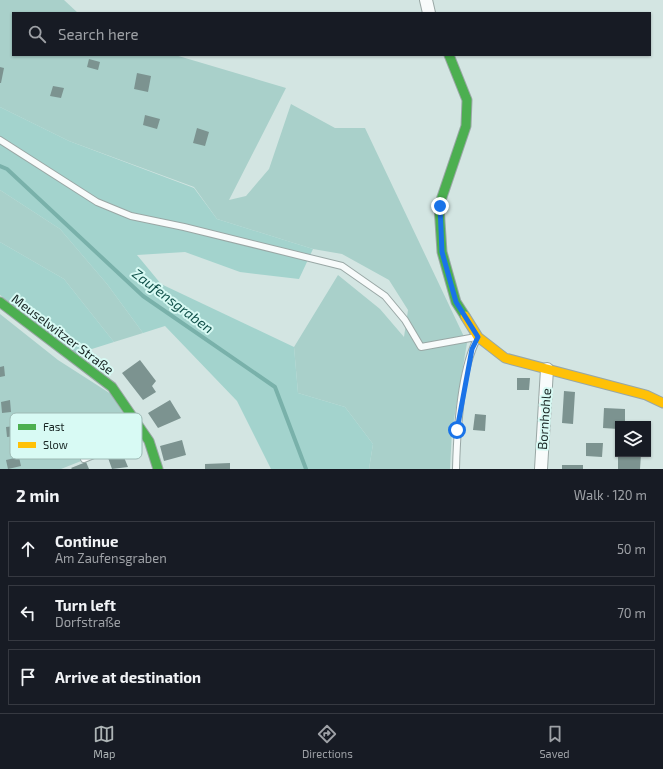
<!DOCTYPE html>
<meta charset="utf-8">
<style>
body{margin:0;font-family:"Exo 2",sans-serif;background:#242831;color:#f1f3f6}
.controls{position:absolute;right:12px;bottom:12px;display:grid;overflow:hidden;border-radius:0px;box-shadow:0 1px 3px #0004}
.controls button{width:36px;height:36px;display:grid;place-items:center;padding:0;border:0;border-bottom:1px solid #363941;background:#171b24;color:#f1f3f6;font:20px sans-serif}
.stop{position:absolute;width:12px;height:12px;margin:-9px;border:3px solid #1a73e8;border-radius:50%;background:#fff}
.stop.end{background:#1a73e8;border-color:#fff;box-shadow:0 1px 4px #0008}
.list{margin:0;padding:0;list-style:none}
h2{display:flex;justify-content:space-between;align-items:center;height:52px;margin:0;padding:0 16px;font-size:17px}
h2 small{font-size:13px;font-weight:400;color:#9ea1a6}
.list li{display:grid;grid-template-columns:26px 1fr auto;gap:12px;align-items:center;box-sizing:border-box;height:56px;margin:0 8px 8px;padding:0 8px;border:1px solid #363941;border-radius:0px}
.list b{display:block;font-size:15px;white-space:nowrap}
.list p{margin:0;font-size:13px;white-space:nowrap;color:#9ea1a6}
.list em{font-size:13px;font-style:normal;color:#9ea1a6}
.icon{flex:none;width:22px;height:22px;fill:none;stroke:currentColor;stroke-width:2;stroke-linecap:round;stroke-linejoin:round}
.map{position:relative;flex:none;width:663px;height:469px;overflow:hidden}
.search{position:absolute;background:#171b24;box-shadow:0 1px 3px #0004;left:12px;right:12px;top:12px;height:44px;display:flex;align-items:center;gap:10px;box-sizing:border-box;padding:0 14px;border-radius:0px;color:#9ea1a6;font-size:15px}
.sheet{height:244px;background:#171b24}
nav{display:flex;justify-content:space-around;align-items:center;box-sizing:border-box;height:56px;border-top:1px solid #363941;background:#171b24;font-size:11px;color:#9ea1a6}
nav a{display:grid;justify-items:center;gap:2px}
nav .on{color:#adb4b5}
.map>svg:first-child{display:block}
</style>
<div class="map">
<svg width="663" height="469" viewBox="0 0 663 469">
<rect width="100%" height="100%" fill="#d3e5e2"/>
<path fill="#a9d0ca" d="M0,0H64L78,13H13V55H175L286,88L229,200L246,196L269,169L291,104L335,128H365L467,343L452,431L450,469H369L373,444L345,407L298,393L294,347L338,275L380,309L404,337L408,310L389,280L342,254L313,249L217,219L194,187L69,141L0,107Z
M0,190L60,229L107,284L143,333L114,342L64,279L0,242Z
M0,314L58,360L111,394L139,438L61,469H0Z"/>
<path fill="#a3d3cd" d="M0,107L69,141L194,188L217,219L313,249L299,279L240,272L185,252L137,255L161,284L294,347L298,393L345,407L373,444L369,469H271L237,401L165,326L143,333L107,284L60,229L0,190Z
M0,242L64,279L114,342L76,354L0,295Z"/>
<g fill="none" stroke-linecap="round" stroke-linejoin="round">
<path stroke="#79b1aa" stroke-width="4" d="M0,166L7,169L143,296L275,387L306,469"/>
</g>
<path fill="#7c9390" d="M89,59L100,62L98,70L87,67Z
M0,67L4,68L1,83H0Z
M137,73L151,76L148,92L134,89Z
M53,86L64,88L61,98L50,96Z
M145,115L160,119L157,129L143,125Z
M197,128L209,132L205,146L193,143Z
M140,360L156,381L152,386L156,392L143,400L122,373Z
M4,366L5,376L0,377V367Z
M517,378H530L529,390H517Z
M564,391L575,392L573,424L562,423Z
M10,400L11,412L2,413L1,402Z
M170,400L181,418L158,428L148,413Z
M604,408L625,409V424H618V429L603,428Z
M475,414L486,415L485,431L473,430Z
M15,426L16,436L7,437L6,427Z
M182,440L186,455L164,461L160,446Z
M586,443H603L602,457L586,456Z
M121,450L128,467L112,469L107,455Z
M618,454H641L640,469H618Z
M19,457L21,466L8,469L6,460Z
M86,462L89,469H72L71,468Z
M230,463V469H205V464Z
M562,465H583V469H562Z"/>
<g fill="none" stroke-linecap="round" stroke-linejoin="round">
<g stroke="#99a7a5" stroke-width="8">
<path id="lane" d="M0,140L97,202L131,216L184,227L342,266L385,296L405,320L421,347L476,337
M84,459L142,435
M456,469C457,431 460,372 477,339"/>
</g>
<g stroke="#99a7a5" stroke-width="14">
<path id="street" d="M426,0L429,13
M541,469L547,369"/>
</g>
<g stroke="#99a7a5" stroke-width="11">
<path id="fast" d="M449,55L467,100L466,126L439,206L442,252L456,302L465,316
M0,302L112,387L149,441L158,469"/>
</g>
<g stroke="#99a7a5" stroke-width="11">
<path id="slow" d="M465,316L478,337L505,358L646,395L663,403"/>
</g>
<use href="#lane" stroke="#f8fbfb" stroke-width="6"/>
<use href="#street" stroke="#f8fbfb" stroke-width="12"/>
<use href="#fast" stroke="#4caf50" stroke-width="9"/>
<use href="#slow" stroke="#ffc107" stroke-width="9"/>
</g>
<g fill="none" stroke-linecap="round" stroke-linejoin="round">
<path stroke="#1a73e8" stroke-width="5" d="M440,206L442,252L456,302L478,337L472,349L457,430"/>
</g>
<g text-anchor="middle" stroke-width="4" stroke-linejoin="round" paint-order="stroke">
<g font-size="13" fill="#172422" stroke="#d8faf4">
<text transform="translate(63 334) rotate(37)" y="5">Meuselwitzer Straße</text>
<text transform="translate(544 419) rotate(-86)" y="5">Bornhohle</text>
</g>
<g font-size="14" font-style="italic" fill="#105049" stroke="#d8faf4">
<text transform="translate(173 301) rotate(37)" y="5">Zaufensgraben</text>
</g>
</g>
<rect x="10" y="413" width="132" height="46" rx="6" fill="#d8faf4" stroke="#9ebab5" stroke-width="1"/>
<rect x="18" y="424" width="18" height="6" fill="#4caf50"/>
<rect x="18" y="442" width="18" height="6" fill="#ffc107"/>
<g font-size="11" fill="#172422">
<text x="43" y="431">Fast</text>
<text x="43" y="449">Slow</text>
</g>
</svg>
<div class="controls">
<button><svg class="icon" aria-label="layers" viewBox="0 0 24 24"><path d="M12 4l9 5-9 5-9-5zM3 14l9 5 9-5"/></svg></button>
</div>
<div class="stop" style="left:457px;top:430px"></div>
<div class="stop end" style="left:440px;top:206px"></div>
<div class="search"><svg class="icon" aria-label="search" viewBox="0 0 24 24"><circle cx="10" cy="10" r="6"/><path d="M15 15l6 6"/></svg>Search here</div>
</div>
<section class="sheet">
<h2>2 min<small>Walk · 120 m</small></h2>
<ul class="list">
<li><svg class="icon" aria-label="ahead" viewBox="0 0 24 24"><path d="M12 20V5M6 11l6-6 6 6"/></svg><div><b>Continue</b><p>Am Zaufensgraben</p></div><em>50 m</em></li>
<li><svg class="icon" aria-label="left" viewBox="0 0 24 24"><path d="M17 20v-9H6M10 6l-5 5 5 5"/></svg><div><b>Turn left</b><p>Dorfstraße</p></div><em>70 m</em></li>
<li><svg class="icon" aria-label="arrive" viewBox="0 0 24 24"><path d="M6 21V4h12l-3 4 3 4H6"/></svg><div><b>Arrive at destination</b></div></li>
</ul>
</section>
<nav>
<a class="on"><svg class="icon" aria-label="map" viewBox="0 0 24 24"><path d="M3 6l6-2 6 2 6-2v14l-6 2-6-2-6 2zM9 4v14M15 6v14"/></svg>Map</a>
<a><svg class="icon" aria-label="directions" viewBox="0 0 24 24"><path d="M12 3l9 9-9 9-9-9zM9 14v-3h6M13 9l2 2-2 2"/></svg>Directions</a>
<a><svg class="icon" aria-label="saved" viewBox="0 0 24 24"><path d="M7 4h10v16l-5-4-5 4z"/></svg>Saved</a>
</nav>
